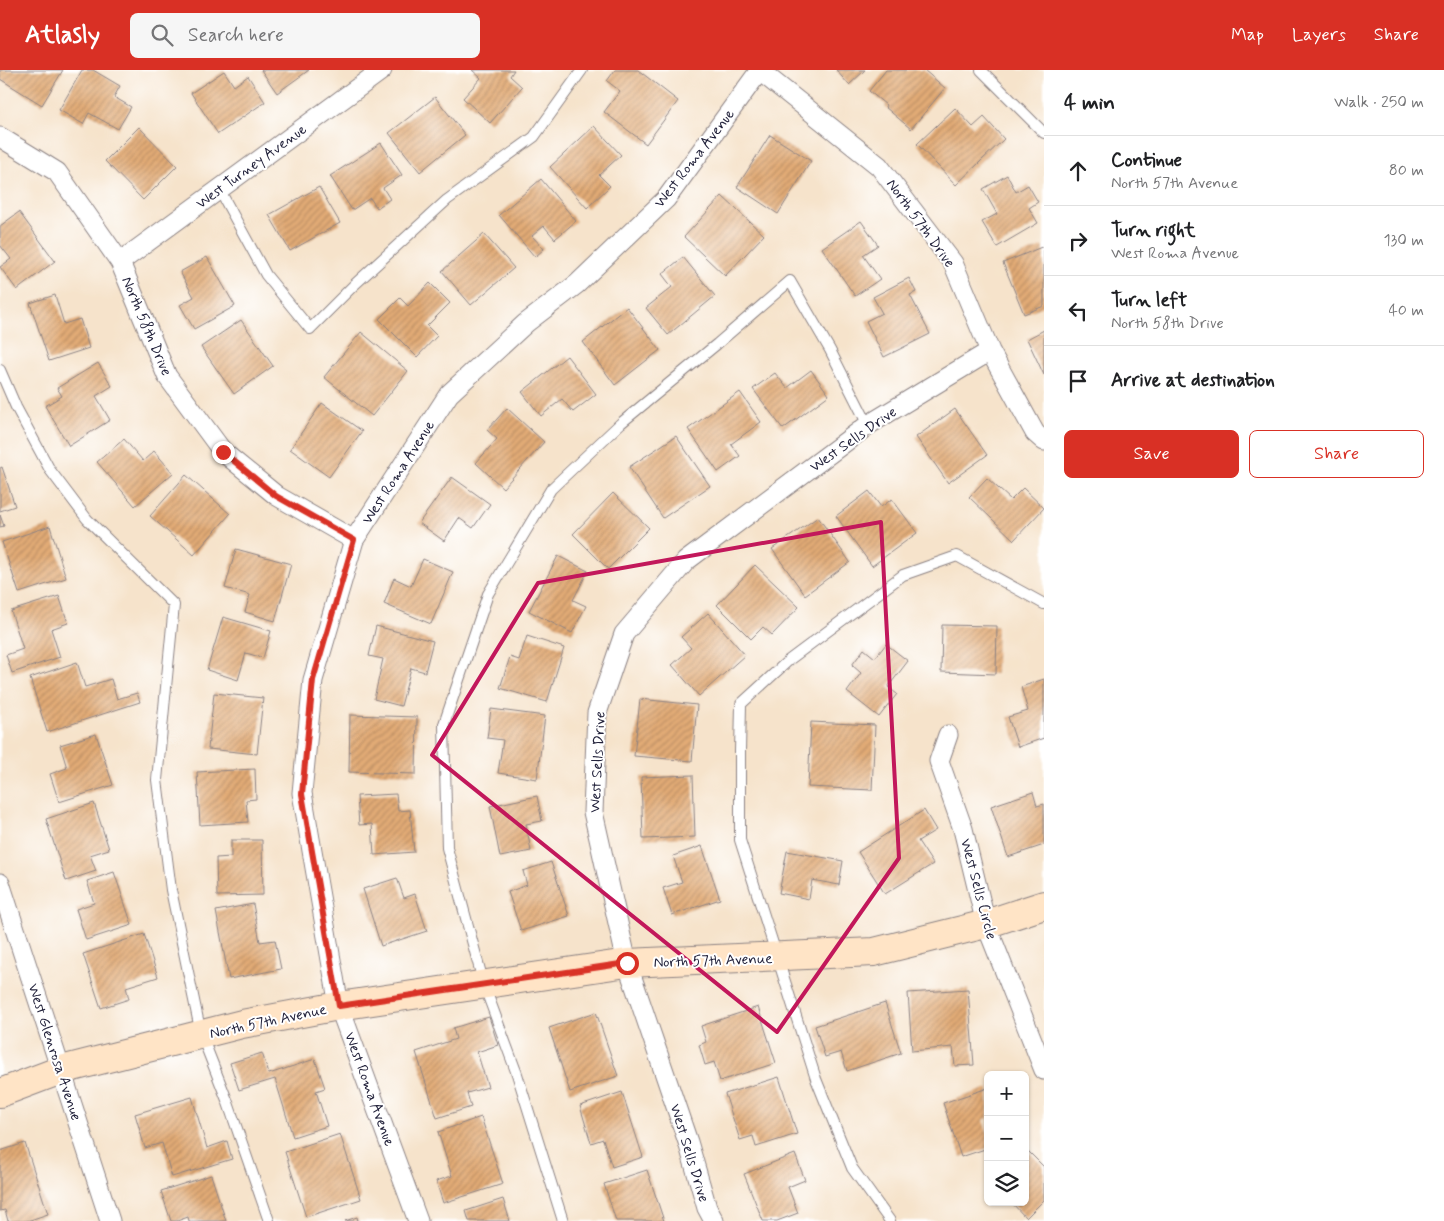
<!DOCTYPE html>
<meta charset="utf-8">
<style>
body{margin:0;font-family:Mynerve,sans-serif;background:#f6f6f6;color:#202124}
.controls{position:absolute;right:15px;bottom:15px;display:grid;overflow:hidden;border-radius:8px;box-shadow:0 1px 4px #0004}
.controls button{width:45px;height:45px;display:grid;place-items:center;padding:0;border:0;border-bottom:1px solid #e0e0e0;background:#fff;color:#202124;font:25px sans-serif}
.stop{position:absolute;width:15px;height:15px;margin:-11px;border:4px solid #d93025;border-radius:50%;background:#fff}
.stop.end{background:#d93025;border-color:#fff;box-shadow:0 1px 5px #0008}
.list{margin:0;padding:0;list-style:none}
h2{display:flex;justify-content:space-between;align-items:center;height:65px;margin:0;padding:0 20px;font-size:21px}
h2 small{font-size:16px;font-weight:400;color:#757577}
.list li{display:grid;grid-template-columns:32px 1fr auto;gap:15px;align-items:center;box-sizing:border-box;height:70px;padding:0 20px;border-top:1px solid #e0e0e0}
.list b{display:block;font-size:19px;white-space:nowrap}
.list p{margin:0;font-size:16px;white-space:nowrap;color:#757577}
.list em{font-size:16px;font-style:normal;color:#757577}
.actions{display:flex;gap:10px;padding:15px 20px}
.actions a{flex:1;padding:11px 0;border:1px solid #d93025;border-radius:8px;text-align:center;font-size:18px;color:#d93025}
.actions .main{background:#d93025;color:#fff}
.icon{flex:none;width:28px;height:28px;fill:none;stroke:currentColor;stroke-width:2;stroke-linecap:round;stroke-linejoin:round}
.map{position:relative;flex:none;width:1044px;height:1151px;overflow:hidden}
header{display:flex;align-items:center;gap:30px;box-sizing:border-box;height:70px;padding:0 25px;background:#d93025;color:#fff}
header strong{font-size:24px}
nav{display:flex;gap:28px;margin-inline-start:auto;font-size:18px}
.search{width:350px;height:45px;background:#f6f6f6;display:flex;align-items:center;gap:12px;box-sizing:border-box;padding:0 18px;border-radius:8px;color:#757577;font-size:19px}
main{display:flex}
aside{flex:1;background:#fff}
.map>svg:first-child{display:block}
</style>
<header>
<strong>Atlasly</strong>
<div class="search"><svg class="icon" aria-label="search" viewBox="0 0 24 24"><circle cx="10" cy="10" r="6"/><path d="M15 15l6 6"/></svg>Search here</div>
<nav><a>Map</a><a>Layers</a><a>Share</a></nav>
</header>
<main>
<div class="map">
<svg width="1044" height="1151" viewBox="0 0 1044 1151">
<defs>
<pattern id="building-hatch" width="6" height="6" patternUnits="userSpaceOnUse" patternTransform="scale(1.25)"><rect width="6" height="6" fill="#e2ab76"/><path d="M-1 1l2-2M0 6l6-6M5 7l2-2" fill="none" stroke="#b78b62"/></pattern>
</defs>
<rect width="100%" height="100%" fill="#fff"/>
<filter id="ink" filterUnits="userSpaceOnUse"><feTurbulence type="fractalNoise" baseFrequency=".02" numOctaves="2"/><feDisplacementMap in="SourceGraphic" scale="10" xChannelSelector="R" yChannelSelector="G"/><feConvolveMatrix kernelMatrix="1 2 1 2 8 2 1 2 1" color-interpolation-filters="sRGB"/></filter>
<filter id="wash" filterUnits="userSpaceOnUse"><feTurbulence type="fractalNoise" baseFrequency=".0096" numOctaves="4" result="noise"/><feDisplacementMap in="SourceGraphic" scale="20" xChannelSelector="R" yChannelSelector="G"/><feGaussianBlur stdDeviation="1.12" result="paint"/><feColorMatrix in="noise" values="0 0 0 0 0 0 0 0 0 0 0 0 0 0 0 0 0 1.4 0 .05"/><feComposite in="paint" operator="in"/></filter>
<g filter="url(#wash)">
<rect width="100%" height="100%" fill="#f6e3cb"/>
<g id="blocks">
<path fill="url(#building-hatch)" d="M0,0H63L42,35L0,9Z
M82,0H93L120,16L114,27L131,37L118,59L89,43L83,54L59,40Z
M261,0H309L277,23Z
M472,0H514L510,6L522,17L490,53L463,28L481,8Z
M615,0H638L678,31L646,74L604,42L620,21L607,11Z
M836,0H865L849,15Z
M886,0H924L945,18L911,59L885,37L886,35L869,21Z
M224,1L234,16L248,6L265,32L218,64L191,23Z
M435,27L465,65L420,102L389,63Z
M955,38L973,57L984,47L1004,69L956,115L917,74Z
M594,56L621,85L599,105L610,116L587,138L550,97Z
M139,57L177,96L143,130L105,91Z
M770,65L811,91L778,144L737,117Z
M381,73L402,105L383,118L390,129L377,138L370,128L352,140L330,106Z
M1007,105L1016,122L1028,115L1038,132L1029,138L1038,153L997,177L982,152L997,144L983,119Z
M541,109L576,151L555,169L544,156L532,166L544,179L535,187L499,145Z
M319,117L340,153L290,181L269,145Z
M722,126L764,165L725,206L684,167Z
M19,142L55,191L17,220L0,197L11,189L0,175V156Z
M861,151L878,175L863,185L880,209L855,226L822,178Z
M484,164L514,198L471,235L442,201Z
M1044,176V236L1024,244L1003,193Z
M207,187L235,236L194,259L180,235L194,227L180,202Z
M683,187L715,226L668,265L646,238L672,217L662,204Z
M909,208L916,222L910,225L930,264L884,287L866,251L882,243L873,227Z
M430,213L450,233L427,256L437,266L417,287L379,249L400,228L408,236Z
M55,225L64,254L80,249L89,278L49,291L30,233Z
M627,237L660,280L615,315L583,272Z
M241,250L273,296L234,324L201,277Z
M1044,260V305L1027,269Z
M361,262L408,301L372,346L324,307Z
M567,286L596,324L573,342L562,329L541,346L522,322Z
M98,293L112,316L96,326L110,350L69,376L45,336L62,326L57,318Z
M811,300L829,325L783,359L753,319L775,303L787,318Z
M740,322L761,352L731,374L740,386L718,402L688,359Z
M322,333L362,361L329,407L290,379Z
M507,338L544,372L503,418L476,393L497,369L487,360Z
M955,339L987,385L948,413L916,367Z
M676,366L710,416L663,448L629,397Z
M124,369L143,391L154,381L173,403L135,436L97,392Z
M2,397L15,436L0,441V398Z
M186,405L230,444L194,485L150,446Z
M452,407L490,434L473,458L459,448L444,471L419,453Z
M987,408L1011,430L1023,418L1044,438L1014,470L969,427Z
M869,421L881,437L892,429L917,463L872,496L836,446Z
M613,423L649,458L608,499L573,464Z
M0,445L4,456L0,457Z
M818,447L850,492L805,525L772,479Z
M50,456L66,508L19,523L2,472Z
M236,479L291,494L275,551L245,542L250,525L225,518Z
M558,486L588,501L573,530L586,536L572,563L529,541Z
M423,489L453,502L431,554L384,534L394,508L411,516Z
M755,495L799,537L772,565L763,557L751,569L717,535Z
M59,526L68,553L51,559L60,587L12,603L6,585L23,579L11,541Z
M708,543L745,585L699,626L672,595L691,578L681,567Z
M223,547L271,561L263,588L246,583L238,610L207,600Z
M942,555L997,556L996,604L941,602Z
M376,556L433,571L425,602L411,598L401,636L374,629L383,589L369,586Z
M527,566L564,578L547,632L500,618L510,587L519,590Z
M886,574L908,591L888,617L897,624L879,647L847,622L861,603L852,595L864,579L875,588Z
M77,592L85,617L111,609L117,629L137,623L140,632L47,662L30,608Z
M1044,609V668L1018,677L1008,647L1028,641L1021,617Z
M214,623L263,628L257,684L208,679Z
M640,629L697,635L692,691L634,686Z
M491,639L545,646L537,709L498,703L503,670L487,668Z
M350,645L417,647L416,704L349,702Z
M811,652L875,655L872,720L808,717Z
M96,664L113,715L59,732L50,704L67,698L60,675Z
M255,699L256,729L246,730L248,752L200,755L197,702Z
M693,705L695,767L643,769L641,707Z
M1033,722L1037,736L1044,734V775L1008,787L991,736Z
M396,724L398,741L410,740L414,782L374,785L372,754L359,755L357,726Z
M537,726L542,751L526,754L531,781L500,787L490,736Z
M94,733L109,779L90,785L96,801L66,811L46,749Z
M924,740L936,760L918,771L933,794L885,824L858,782Z
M231,770H262L263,825L217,826L216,788L231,787Z
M702,776L720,829L672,845L663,818L682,812L673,786Z
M787,781L843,791L839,815L812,810L809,829L779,823Z
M551,792L569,846L521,861L508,822L527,815L523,801Z
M114,802L132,855L86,870L76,839L94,833L87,811Z
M397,808L404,828L415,824L427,861L381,876L363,819Z
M253,834L260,872L275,870L281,899L229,909L216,841Z
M144,864L158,907L126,917L129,929L101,938L83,884Z
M968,919L974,995L955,996L953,977L912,981L908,923Z
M885,933L901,983L847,1001L841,982L825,987L815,956Z
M758,937L776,993L720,1011L714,992L705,995L699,975L706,972L701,956Z
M596,942L618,1006L570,1022L549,958Z
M489,947L498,975L477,982L488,1017L467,1023L471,1037L437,1048L416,982L456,969L453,958Z
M262,983L269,1004L315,989L325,1018L316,1021L327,1056L293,1067L275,1009L239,1020L230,993Z
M779,1007L797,1064L756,1077L753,1066L740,1070L725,1024Z
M988,1018V1048L983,1050L988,1065V1078L961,1087L943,1033Z
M622,1022L643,1087L612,1097L603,1069L591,1073L580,1036Z
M192,1027L207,1078L227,1071L232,1089L172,1107L162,1073L145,1078L135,1044Z
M481,1047L503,1114L443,1133L436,1111L452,1106L438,1062Z
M340,1064L361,1129L306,1147L285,1082Z
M25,1073L48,1144L27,1151H8L5,1140L0,1141V1081Z
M1025,1078L1044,1097V1130L1026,1148L1011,1132H1025Z
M795,1084L805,1110L788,1117L798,1143L777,1151H763L744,1104Z
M647,1100L664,1151H616L604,1114Z
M211,1105L226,1151H189L188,1147L177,1151H171L161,1121Z
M503,1129L510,1151H469L466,1141Z
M357,1147L358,1151H345Z"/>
</g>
</g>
<g filter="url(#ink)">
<use href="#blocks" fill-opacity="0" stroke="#8c8283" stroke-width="1"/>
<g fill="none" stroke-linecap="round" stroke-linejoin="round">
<g stroke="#8c8283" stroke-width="12">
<path id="lane" d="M981,0L1044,63
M219,119L266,205L310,259L354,215L447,130L534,67L582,0
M0,300L16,337L50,400L87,449L174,535L157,710L171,820L201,964L227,1030L269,1151
M563,1151L517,1004L484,915L447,778L444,654L488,524L551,419L621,353L717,274L790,211L830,280L868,355
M890,1151L852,1098L816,1009L740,770V682L741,634L789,590L903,505L957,486L1044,534"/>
</g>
<g stroke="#8c8283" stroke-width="21">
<path id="street" d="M760,1L879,96L953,193L990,281L1035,363L1044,371
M0,67L57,102L120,192L167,306L223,382L277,426L354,470
M120,192L382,0
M948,665L939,691L963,759L986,854L1044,1000
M0,813L110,1151
M418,1151L339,936L302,723L313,610L354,470L449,324L526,253L577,214L666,129L760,0
M714,1151L707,1138L688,1072L627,893L593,742L597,643L624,564L686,491L868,355L990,281"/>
</g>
<g stroke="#8c8283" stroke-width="30">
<path id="secondary" d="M0,1023L61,1000L242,954L339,936L627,893L874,882L986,854L1044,835"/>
</g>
<use href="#lane" stroke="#fff" stroke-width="10"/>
<use href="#street" stroke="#fff" stroke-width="19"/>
<use href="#secondary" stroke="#ffe4c6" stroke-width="28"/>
</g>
</g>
<g fill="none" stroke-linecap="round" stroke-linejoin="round" filter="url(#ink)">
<path stroke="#d93025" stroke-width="6" d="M223,382L276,426L354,470L313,610L302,724L339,936L627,893"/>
</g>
<path fill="none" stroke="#c2185b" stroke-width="4" stroke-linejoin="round" d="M881,452L899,788L777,962L432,685L538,513Z"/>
<g text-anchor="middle" stroke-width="4" stroke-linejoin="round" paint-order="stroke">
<g font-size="15" fill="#22223b" stroke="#fff">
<text transform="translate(694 88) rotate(-52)" y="5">West Roma Avenue</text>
<text transform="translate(251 96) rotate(-36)" y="5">West Turney Avenue</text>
<text transform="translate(921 153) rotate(54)" y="5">North 57th Drive</text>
<text transform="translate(147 256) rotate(67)" y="5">North 58th Drive</text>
<text transform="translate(853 369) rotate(-35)" y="5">West Sells Drive</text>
<text transform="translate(398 402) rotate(-57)" y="5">West Roma Avenue</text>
<text transform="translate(597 692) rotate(-87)" y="5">West Sells Drive</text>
<text transform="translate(979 819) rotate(75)" y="5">West Sells Circle</text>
<text transform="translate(713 890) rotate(-2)" y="5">North 57th Avenue</text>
<text transform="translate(268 951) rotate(-12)" y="5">North 57th Avenue</text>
<text transform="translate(55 982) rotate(72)" y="5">West Glenrosa Avenue</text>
<text transform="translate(370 1019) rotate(70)" y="5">West Roma Avenue</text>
<text transform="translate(690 1083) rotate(73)" y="5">West Sells Drive</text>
</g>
</g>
</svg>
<div class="controls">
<button>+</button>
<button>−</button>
<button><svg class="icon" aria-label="layers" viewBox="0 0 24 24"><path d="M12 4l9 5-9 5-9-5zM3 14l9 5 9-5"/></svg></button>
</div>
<div class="stop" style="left:627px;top:893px"></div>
<div class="stop end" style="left:223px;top:382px"></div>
</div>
<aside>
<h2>4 min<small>Walk · 250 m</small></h2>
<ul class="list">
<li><svg class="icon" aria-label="ahead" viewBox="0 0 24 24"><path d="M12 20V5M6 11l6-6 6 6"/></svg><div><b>Continue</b><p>North 57th Avenue</p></div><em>80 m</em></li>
<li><svg class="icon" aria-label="right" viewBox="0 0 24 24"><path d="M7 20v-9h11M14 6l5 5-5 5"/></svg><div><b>Turn right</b><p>West Roma Avenue</p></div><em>130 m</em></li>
<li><svg class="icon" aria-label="left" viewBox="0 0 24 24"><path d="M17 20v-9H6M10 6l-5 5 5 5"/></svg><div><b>Turn left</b><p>North 58th Drive</p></div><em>40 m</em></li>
<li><svg class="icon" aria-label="arrive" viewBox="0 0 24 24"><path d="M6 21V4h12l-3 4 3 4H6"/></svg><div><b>Arrive at destination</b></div></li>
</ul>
<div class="actions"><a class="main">Save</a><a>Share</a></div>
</aside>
</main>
